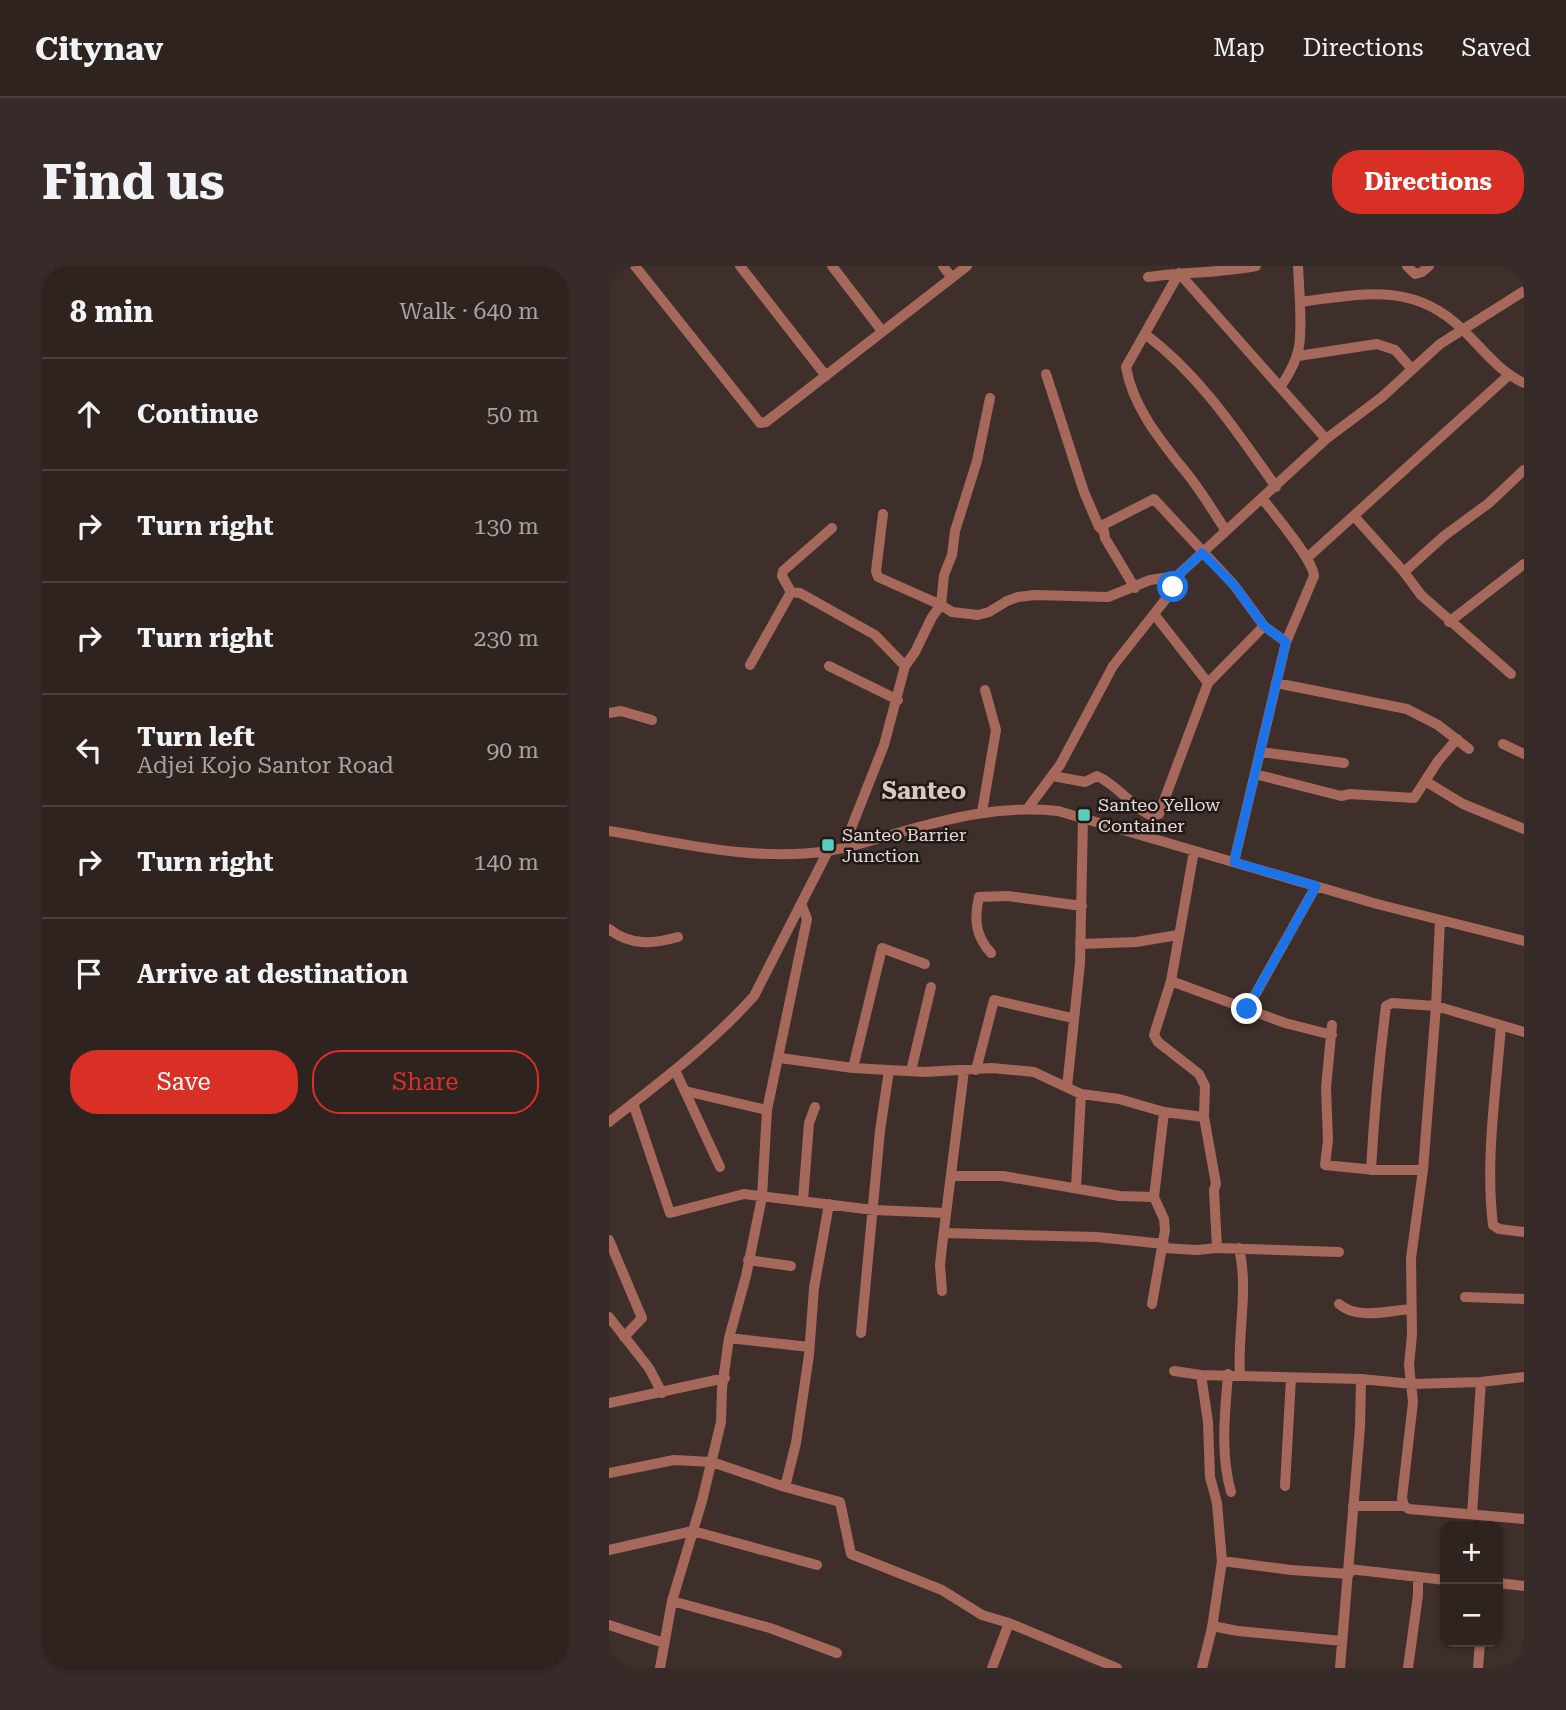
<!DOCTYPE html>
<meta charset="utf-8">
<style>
body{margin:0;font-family:"Roboto Serif",serif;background:#372b29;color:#f1f3f6}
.controls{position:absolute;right:21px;bottom:21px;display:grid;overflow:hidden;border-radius:14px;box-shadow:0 2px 5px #0004}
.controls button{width:63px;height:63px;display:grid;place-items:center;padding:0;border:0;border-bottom:2px solid #4a403e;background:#2f2320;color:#f1f3f6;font:35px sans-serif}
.stop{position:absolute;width:21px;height:21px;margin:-16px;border:5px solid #1a73e8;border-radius:50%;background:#fff}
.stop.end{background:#1a73e8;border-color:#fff;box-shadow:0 2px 7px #0008}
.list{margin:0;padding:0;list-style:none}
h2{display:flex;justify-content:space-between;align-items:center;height:91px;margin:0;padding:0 28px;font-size:30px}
h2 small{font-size:23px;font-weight:400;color:#a7a4a5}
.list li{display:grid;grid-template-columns:46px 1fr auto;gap:21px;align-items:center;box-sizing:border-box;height:112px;padding:0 28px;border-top:2px solid #4a403e}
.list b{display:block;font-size:26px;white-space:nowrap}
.list p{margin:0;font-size:23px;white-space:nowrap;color:#a7a4a5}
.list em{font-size:23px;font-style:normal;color:#a7a4a5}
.actions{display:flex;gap:14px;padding:21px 28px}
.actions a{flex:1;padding:16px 0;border:2px solid #d93025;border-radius:28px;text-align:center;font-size:24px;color:#d93025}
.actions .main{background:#d93025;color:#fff}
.icon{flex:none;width:38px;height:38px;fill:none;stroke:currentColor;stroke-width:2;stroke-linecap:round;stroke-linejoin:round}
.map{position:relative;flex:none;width:915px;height:1402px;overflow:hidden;border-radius:28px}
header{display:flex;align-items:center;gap:42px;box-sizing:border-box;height:98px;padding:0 35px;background:#2f2320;border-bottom:2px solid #4a403e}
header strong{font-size:33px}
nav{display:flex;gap:38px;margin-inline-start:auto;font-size:24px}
.intro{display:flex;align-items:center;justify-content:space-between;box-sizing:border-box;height:168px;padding:0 42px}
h1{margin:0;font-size:49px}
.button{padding:18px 32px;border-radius:28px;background:#d93025;color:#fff;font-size:24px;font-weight:700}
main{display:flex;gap:42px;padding:0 42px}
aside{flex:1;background:#2f2320;border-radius:28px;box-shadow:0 2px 5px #0004}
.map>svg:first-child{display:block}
</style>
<header>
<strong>Citynav</strong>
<nav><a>Map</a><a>Directions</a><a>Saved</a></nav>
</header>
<div class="intro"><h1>Find us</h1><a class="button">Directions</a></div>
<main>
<aside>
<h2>8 min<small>Walk · 640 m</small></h2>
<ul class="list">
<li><svg class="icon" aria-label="ahead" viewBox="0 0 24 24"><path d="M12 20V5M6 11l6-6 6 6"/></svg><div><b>Continue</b></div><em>50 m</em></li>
<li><svg class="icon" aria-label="right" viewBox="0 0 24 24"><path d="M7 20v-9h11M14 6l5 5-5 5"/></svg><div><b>Turn right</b></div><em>130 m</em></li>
<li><svg class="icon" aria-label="right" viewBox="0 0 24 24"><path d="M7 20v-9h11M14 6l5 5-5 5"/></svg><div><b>Turn right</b></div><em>230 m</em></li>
<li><svg class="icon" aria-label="left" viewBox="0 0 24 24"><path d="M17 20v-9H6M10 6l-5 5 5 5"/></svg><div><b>Turn left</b><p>Adjei Kojo Santor Road</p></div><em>90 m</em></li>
<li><svg class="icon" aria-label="right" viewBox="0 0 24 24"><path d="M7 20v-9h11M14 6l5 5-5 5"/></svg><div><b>Turn right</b></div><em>140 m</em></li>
<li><svg class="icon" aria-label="arrive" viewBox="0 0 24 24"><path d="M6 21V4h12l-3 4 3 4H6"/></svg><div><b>Arrive at destination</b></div></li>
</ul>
<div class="actions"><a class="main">Save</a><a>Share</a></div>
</aside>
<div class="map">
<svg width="915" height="1402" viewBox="0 0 915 1402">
<rect width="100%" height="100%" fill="#3f2f2b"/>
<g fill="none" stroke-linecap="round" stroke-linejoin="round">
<path stroke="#a5685b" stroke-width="10" d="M26,0L151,157L157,156L358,0
M131,0L217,110
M223,0L273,65
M334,0L343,12
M689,0L691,36
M798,0L806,8L813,6L820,0
M539,11C575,6 611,7 647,0
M536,68C591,109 628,166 667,221
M689,90L768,78L786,84L803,103
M437,108L475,226L490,261
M672,120C694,88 692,73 691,36C753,28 805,15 854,64C875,84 889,105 915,117
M274,248L267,305L269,311L332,339L343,346L369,349L380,346L398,335L409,331L426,329L499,331L541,314L568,310
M745,250L795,306L812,329L902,408
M617,265C606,248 595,230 583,214C557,181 524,144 517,101L570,7L717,173
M698,292L900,109
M795,306L835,270L880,237L915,204
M526,322L496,272L495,265L490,261L545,233L625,319L655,360
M182,326L173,310L174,305L223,262
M545,348L599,417
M840,356L915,298
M141,399L182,326L191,327L266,369L296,400
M220,400L289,434
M667,417L798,443L829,459L860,483
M0,447L12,445L43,454
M894,478L915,488
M651,486L735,497
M646,508L732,530L741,528L805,532L829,495L848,473
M444,510L476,516L488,510C509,519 522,541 543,550L550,548L599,417L655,360L677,376
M816,515L854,538L915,563
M419,542L451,499L504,400L556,334L568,310L717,173L773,131L831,78L915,25
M373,546L387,464L376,424
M0,565C72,577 146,596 218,585C241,582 263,574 285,568C341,552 390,539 449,545L768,638L915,675
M241,580V565L275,479L296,400L306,386L323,351L332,339L335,309L343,289L346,265L368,195L381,132
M585,585L562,715L545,769L549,776L590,808L596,820L595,851L607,918L605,924L608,982L730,986
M625,596L677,376L705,310C704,293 665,248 653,232
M831,654L827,740L814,904L802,992L803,1069L800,1099L804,1136L793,1232L795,1240L800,1243L915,1253
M0,663C21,680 44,678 69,671
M471,678L527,676L569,669
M382,687C366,670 365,652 370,631L399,630L473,640
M562,715L676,757L723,769
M638,743L707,620
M723,759L717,822L719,874L716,899L766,904H814
M892,760C887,825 876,894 884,959L890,963L915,966
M171,792L244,802L316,806L383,802L425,806L472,828L510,833L555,846L595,851
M244,802L273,682L316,698
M66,804L111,901
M367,804L385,734L463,752
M302,805L322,721
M458,821L471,697L474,552
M76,825L158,844
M24,837L61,947L135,928L265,944L337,947
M0,856C50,817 102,778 145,730L219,585
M762,904C765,849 770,795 777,740L783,737L827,740L915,766
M343,910H394L511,930L545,931L555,846
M467,921L472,828
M194,934L200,857L206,841
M335,967L488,971L555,978
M0,974L33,1052L15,1071
M554,982L588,984L608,982
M630,982C640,1025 628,1067 631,1110
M139,994L182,1000
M333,1025L331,999L333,980L355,805
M856,1031L915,1033
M543,1038L556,964L555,953L545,931
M730,1038C748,1054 779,1045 801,1043
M0,1051L40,1102L53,1127
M252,1067L271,865L280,804
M120,1072L200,1081
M565,1105L592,1109L752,1113L803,1118L872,1116L915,1111
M619,1108C616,1148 611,1187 622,1226
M592,1109L599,1156L601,1211L608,1237L613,1295L603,1362L593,1402
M0,1137L116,1112
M0,1207L65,1194L103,1196L176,1221L231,1236L242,1288L333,1324L373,1349L400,1357
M676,1220L682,1112
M176,1221L187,1177L200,1089L205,1022L220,938
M744,1240H795
M863,1248L872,1116
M0,1284L84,1265L208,1299
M613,1295L682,1304L740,1308
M740,1303L836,1314
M889,1317L915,1320
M63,1335L161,1362L228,1387
M0,1359L55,1377
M603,1360L629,1365L733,1375
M51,1402L63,1335L93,1235L112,1156L113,1122L120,1072L137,1010L153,931L158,844L198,653L193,640
M383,1402L400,1357L508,1402
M731,1402L751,1161L752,1113
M799,1402L809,1329V1312
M869,1402L871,1376"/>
</g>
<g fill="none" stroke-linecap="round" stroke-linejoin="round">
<path stroke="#1a73e8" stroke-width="9" d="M564,321L568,310L593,287L625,319L655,360L677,376L625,596L707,620L638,743"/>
</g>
<g fill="#5acebe" stroke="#211918" stroke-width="2.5">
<rect x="468" y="542" width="14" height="14" rx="3.5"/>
<rect x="212" y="572" width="14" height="14" rx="3.5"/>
</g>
<g text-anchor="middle" stroke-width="5" stroke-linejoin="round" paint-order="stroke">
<g font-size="18" fill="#e3d8d5" stroke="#211918" text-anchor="start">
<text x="489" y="545">Santeo Yellow<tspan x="489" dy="21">Container</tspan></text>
<text x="233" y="575">Santeo Barrier<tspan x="233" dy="21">Junction</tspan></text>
</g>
<g font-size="24" font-weight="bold" fill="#dbc6c1" stroke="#211918">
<text x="315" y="533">Santeo</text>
</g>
</g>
</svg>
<div class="controls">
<button>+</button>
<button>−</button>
</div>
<div class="stop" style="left:564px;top:321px"></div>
<div class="stop end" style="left:638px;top:743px"></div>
</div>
</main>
